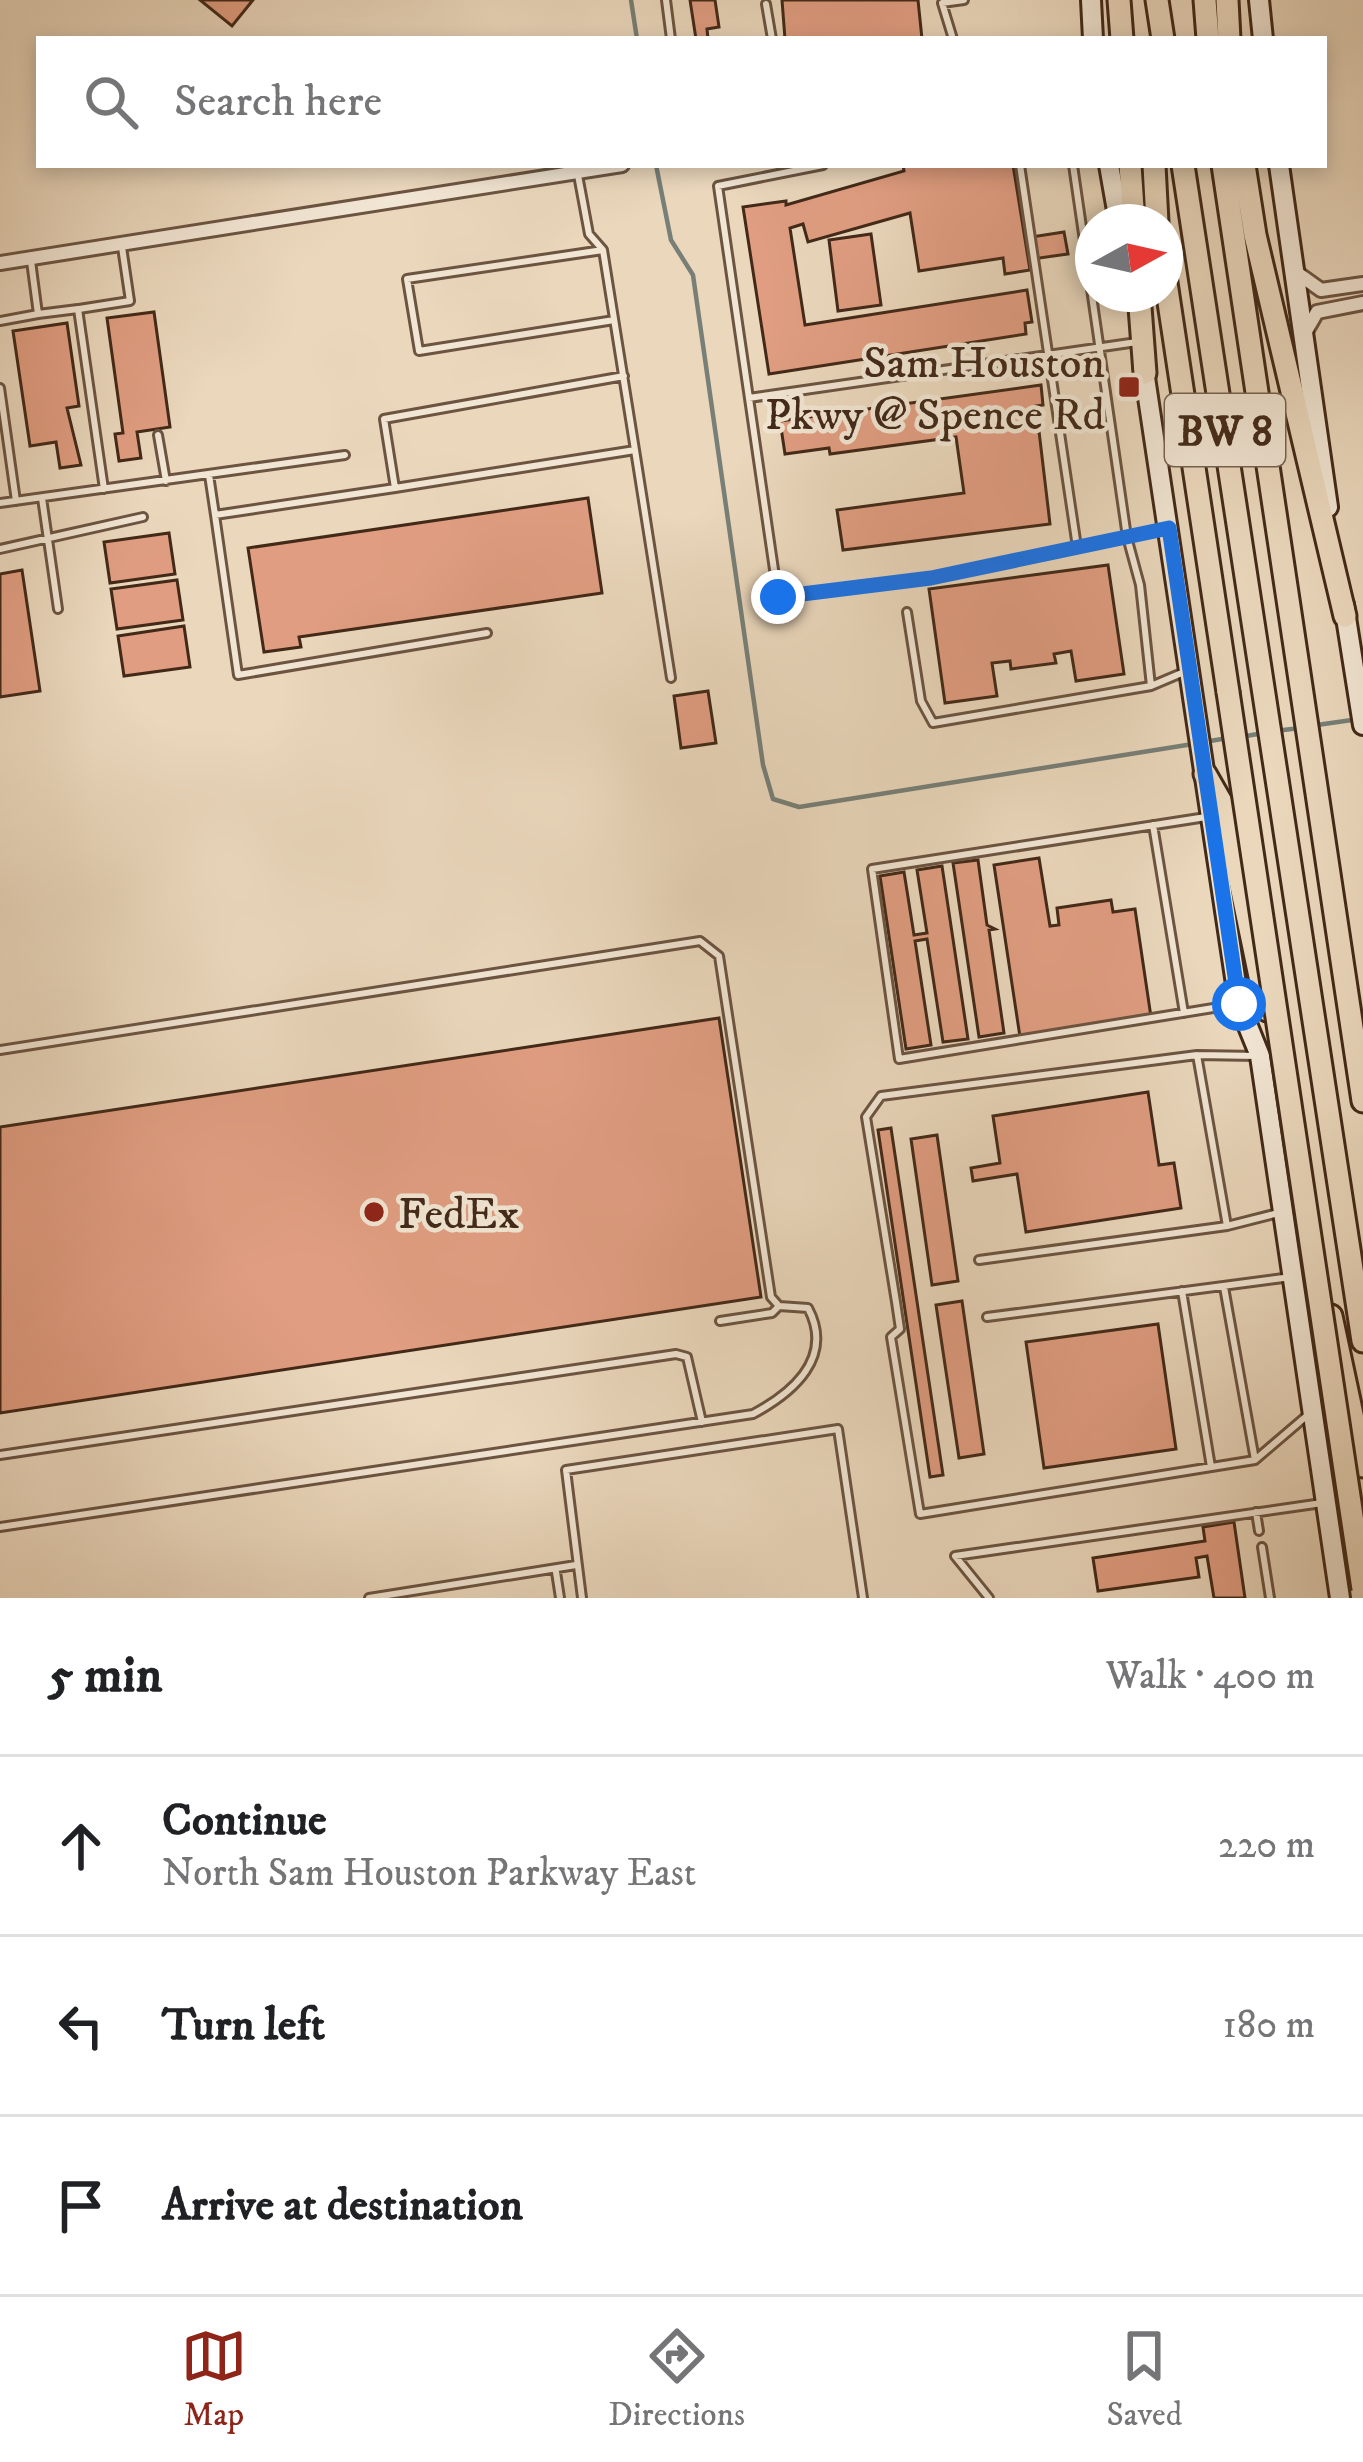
<!DOCTYPE html>
<meta charset="utf-8">
<style>
body{margin:0;font-family:"IM FELL DW Pica",serif;background:#f6f6f6;color:#202124}
.compass{position:absolute;left:1075px;top:204px;width:108px;height:108px;border-radius:50%;background:#fff;box-shadow:0 6px 18px #0003;rotate:82deg}
.stop{position:absolute;width:36px;height:36px;margin:-27px;border:9px solid #1a73e8;border-radius:50%;background:#fff}
.stop.end{background:#1a73e8;border-color:#fff;box-shadow:0 3px 12px #0008}
.list{margin:0;padding:0;list-style:none}
h2{display:flex;justify-content:space-between;align-items:center;height:156px;margin:0;padding:0 48px;font-size:51px}
h2 small{font-size:39px;font-weight:400;color:#757577}
.list li{display:grid;grid-template-columns:78px 1fr auto;gap:36px;align-items:center;box-sizing:border-box;height:180px;padding:0 48px;border-top:3px solid #e0e0e0}
.list b{display:block;font-size:45px;white-space:nowrap}
.list p{margin:0;font-size:39px;white-space:nowrap;color:#757577}
.list em{font-size:39px;font-style:normal;color:#757577}
.icon{flex:none;width:66px;height:66px;fill:none;stroke:currentColor;stroke-width:2;stroke-linecap:round;stroke-linejoin:round}
.map{position:relative;flex:none;width:1363px;height:1598px;overflow:hidden}
.search{position:absolute;background:#fff;box-shadow:0 6px 18px #0003;left:36px;right:36px;top:36px;height:132px;display:flex;align-items:center;gap:30px;box-sizing:border-box;padding:0 42px;border-radius:0px;color:#757577;font-size:45px}
.sheet{height:696px;background:#fff}
nav{display:flex;justify-content:space-around;align-items:center;box-sizing:border-box;height:168px;border-top:3px solid #e0e0e0;background:#fff;font-size:33px;color:#757577}
nav a{display:grid;justify-items:center;gap:6px}
nav .on{color:#8f2418}
.map>svg:first-child{display:block}
</style>
<div class="map">
<svg width="1363" height="1598" viewBox="0 0 1363 1598">
<rect width="100%" height="100%" fill="#ead7bc"/>
<filter id="stains"><feTurbulence type="fractalNoise" baseFrequency=".00167" numOctaves="4"/><feColorMatrix values="0 0 0 0 .2 0 0 0 0 .09 0 0 0 0 .02 0 0 0 .5 -.17"/></filter>
<radialGradient id="worn" r=".72"><stop offset=".6" stop-color="#630" stop-opacity="0"/><stop offset="1" stop-color="#630" stop-opacity=".3"/></radialGradient>
<g fill="none" stroke-linecap="round" stroke-linejoin="round">
<path stroke="#777f77" stroke-width="4.5" d="M631,0L637,39
M656,165L671,240L693,275L763,765L773,799L799,807L1193,744
M1317,725L1359,719
M1275,731L1300,728
M1240,737L1264,733
M1204,742L1228,738"/>
</g>
<path fill="#e09d81" stroke="#422918" stroke-width="3" d="M200,0H253L232,26Z
M690,0H715L719,27L707,29L708,39H696Z
M782,0H918L922,39H785Z
M903,165H1013L1030,270L1005,274L1003,258L919,271L910,213L808,242L803,224L790,228L805,325L1027,290L1032,322L1025,323L1026,334L769,374L743,207L786,201V205L904,171Z
M1064,232L1068,254L1032,259L1030,270L1025,238Z
M871,234L881,305L838,311L829,240Z
M154,312L170,427L137,432L141,458L119,461L115,434L123,433L107,318Z
M67,323L79,406L67,408L81,465L60,468L56,442L30,446L13,331Z
M1041,385L1043,405L1036,406L1050,524L843,550L837,510L964,493L956,437L830,454L829,448L785,454L780,421Z
M588,498L602,593L299,637L301,647L264,652L248,548Z
M169,533L175,574L110,583L104,542Z
M1108,565L1124,674L1076,681L1071,651L1054,654L1056,663L1011,669L1010,661L992,663L997,696L945,703L929,589Z
M22,570L40,691L0,697V574Z
M177,580L183,620L117,629L111,589Z
M184,626L190,667L124,676L118,636Z
M708,691L716,743L681,748L674,696Z
M1039,858L1050,926L1059,925L1057,908L1111,900L1113,912L1135,909L1151,1017L1020,1037L994,865Z
M978,860L987,925L995,929L989,930L1004,1033L979,1037L953,863Z
M942,866L968,1039L943,1042L927,939L915,941L931,1045L906,1049L880,876L904,872L914,935L927,933L917,870Z
M719,1018L761,1297L0,1413V1127Z
M1148,1092L1159,1165L1174,1163L1181,1208L1026,1232L1017,1174L973,1181L971,1168L1000,1163L993,1116Z
M891,1128L943,1475L930,1477L878,1130Z
M937,1135L958,1281L932,1285L911,1139Z
M962,1301L984,1454L959,1458L936,1305Z
M1158,1324L1176,1449L1044,1468L1026,1342Z
M1234,1522L1245,1598H1214L1207,1556L1196,1558L1199,1577L1098,1591L1093,1558L1205,1541L1203,1527Z"/>
<g fill="none" stroke-linecap="round" stroke-linejoin="round">
<g stroke="#6c5441" stroke-width="12">
<path id="service" d="M666,0L671,39
M766,4L772,39
M953,39L942,3L964,0
M823,165L718,186L778,597L931,578L1127,537L1140,585L1151,686
M1020,165L1077,547
M1073,165L1127,537L1166,529
M578,175L589,234L603,250L635,450
M603,250L407,279L419,351L614,320
M79,309L130,301L122,247
M38,314L78,309L104,489
M0,321L38,314L31,261
M624,376L384,419L395,488L635,450L671,678
M0,388L16,501
M749,398L1137,342
M158,435L166,481
M209,475L215,515
M395,488L215,515L238,675L487,633
M42,498L58,609
M0,503L345,455
M0,549L143,517
M907,612L921,701L933,723L1151,686L1184,672
M1206,817L872,869L899,1059L1238,1004
M1153,825L1184,1013
M0,1050L700,941L719,956L771,1297L779,1306L808,1308C834,1357 794,1392 753,1414L0,1527
M1197,1055L1227,1226
M1257,1056L1197,1055L881,1096L866,1117L896,1302L900,1329L891,1337L920,1514L1255,1460L1310,1413
M979,1260L1227,1226L1278,1213
M1224,1287L1255,1460
M1182,1291L1211,1467
M987,1317L1291,1277
M720,1321L772,1313L779,1306
M0,1455L676,1354L687,1357L702,1422
M1256,1512L1259,1531
M1262,1547L1270,1598
M556,1572L560,1598
M369,1598L576,1565
M582,1598L566,1470L838,1429L863,1598
M989,1598L955,1556L1322,1503"/>
</g>
<g stroke="#6c5441" stroke-width="18">
<path id="minor" d="M0,263L622,165
M1293,270L1321,290L1363,284
M1305,333L1317,312L1363,303"/>
</g>
<g stroke="#422918" stroke-width="24">
<path id="secondary" d="M1091,0L1093,39
M1259,0L1263,39
M1109,165L1119,222
M1279,165L1328,507
M1143,364L1239,1004L1260,1056L1340,1598
M1344,605L1363,725"/>
</g>
<g stroke="#422918" stroke-width="27">
<path id="motorway" d="M1119,0L1122,39
M1157,0L1163,39
M1205,0L1208,39
M1227,0L1229,39
M1130,165L1134,222
M1154,165L1157,222
M1183,165L1363,1341
M1223,165L1363,1101
M1244,165L1255,235L1345,616
M1165,276L1228,692
M1139,294L1145,373
M1205,774L1225,809L1267,1010
M1331,1316L1363,1466"/>
</g>
<use href="#service" stroke="#f1e5d3" stroke-width="6"/>
<use href="#minor" stroke="#f1e5d3" stroke-width="12"/>
<use href="#secondary" stroke="#f1e5d3" stroke-width="18"/>
<use href="#motorway" stroke="#ead7bc" stroke-width="21"/>
<g stroke="#422918" stroke-width="27" stroke-linecap="butt">
<path id="motorway-bridge" d="M1228,692L1363,1589"/>
</g>
<use href="#motorway-bridge" stroke="#ead7bc" stroke-width="21"/>
</g>
<g fill="none" stroke-linecap="round" stroke-linejoin="round">
<path stroke="#1a73e8" stroke-width="15" d="M778,597L931,578L1169,528L1239,1004"/>
</g>
<g fill="#8f2418" stroke="#f1e5d3" stroke-width="4.5">
<rect x="1117" y="375" width="24" height="24" rx="6"/>
<circle cx="374" cy="1212" r="12"/>
</g>
<g text-anchor="middle" stroke-width="9" stroke-linejoin="round" paint-order="stroke">
<rect fill="#f1e5d3" stroke="#766150" stroke-width="3" x="1165" y="394" width="120" height="72" rx="9"/>
<g font-size="42" font-weight="bold" fill="#422918">
<text x="1225" y="445">BW 8</text>
</g>
<g font-size="45" fill="#422918" stroke="#f1e5d3" text-anchor="end">
<text x="1105" y="377">Sam Houston<tspan x="1105" dy="52">Pkwy @ Spence Rd</tspan></text>
<text x="398" y="1228" text-anchor="start">FedEx</text>
</g>
</g>
<rect width="100%" height="100%" filter="url(#stains)"/>
<rect width="100%" height="100%" fill="url(#worn)"/>
</svg>
<svg class="compass" viewBox="-18 -18 36 36"><path d="M0-13l5 13h-10z" fill="#e53935"/><path d="M0 13l5-13h-10z" fill="#757577"/></svg>
<div class="stop" style="left:1239px;top:1004px"></div>
<div class="stop end" style="left:778px;top:597px"></div>
<div class="search"><svg class="icon" aria-label="search" viewBox="0 0 24 24"><circle cx="10" cy="10" r="6"/><path d="M15 15l6 6"/></svg>Search here</div>
</div>
<section class="sheet">
<h2>5 min<small>Walk · 400 m</small></h2>
<ul class="list">
<li><svg class="icon" aria-label="ahead" viewBox="0 0 24 24"><path d="M12 20V5M6 11l6-6 6 6"/></svg><div><b>Continue</b><p>North Sam Houston Parkway East</p></div><em>220 m</em></li>
<li><svg class="icon" aria-label="left" viewBox="0 0 24 24"><path d="M17 20v-9H6M10 6l-5 5 5 5"/></svg><div><b>Turn left</b></div><em>180 m</em></li>
<li><svg class="icon" aria-label="arrive" viewBox="0 0 24 24"><path d="M6 21V4h12l-3 4 3 4H6"/></svg><div><b>Arrive at destination</b></div></li>
</ul>
</section>
<nav>
<a class="on"><svg class="icon" aria-label="map" viewBox="0 0 24 24"><path d="M3 6l6-2 6 2 6-2v14l-6 2-6-2-6 2zM9 4v14M15 6v14"/></svg>Map</a>
<a><svg class="icon" aria-label="directions" viewBox="0 0 24 24"><path d="M12 3l9 9-9 9-9-9zM9 14v-3h6M13 9l2 2-2 2"/></svg>Directions</a>
<a><svg class="icon" aria-label="saved" viewBox="0 0 24 24"><path d="M7 4h10v16l-5-4-5 4z"/></svg>Saved</a>
</nav>
